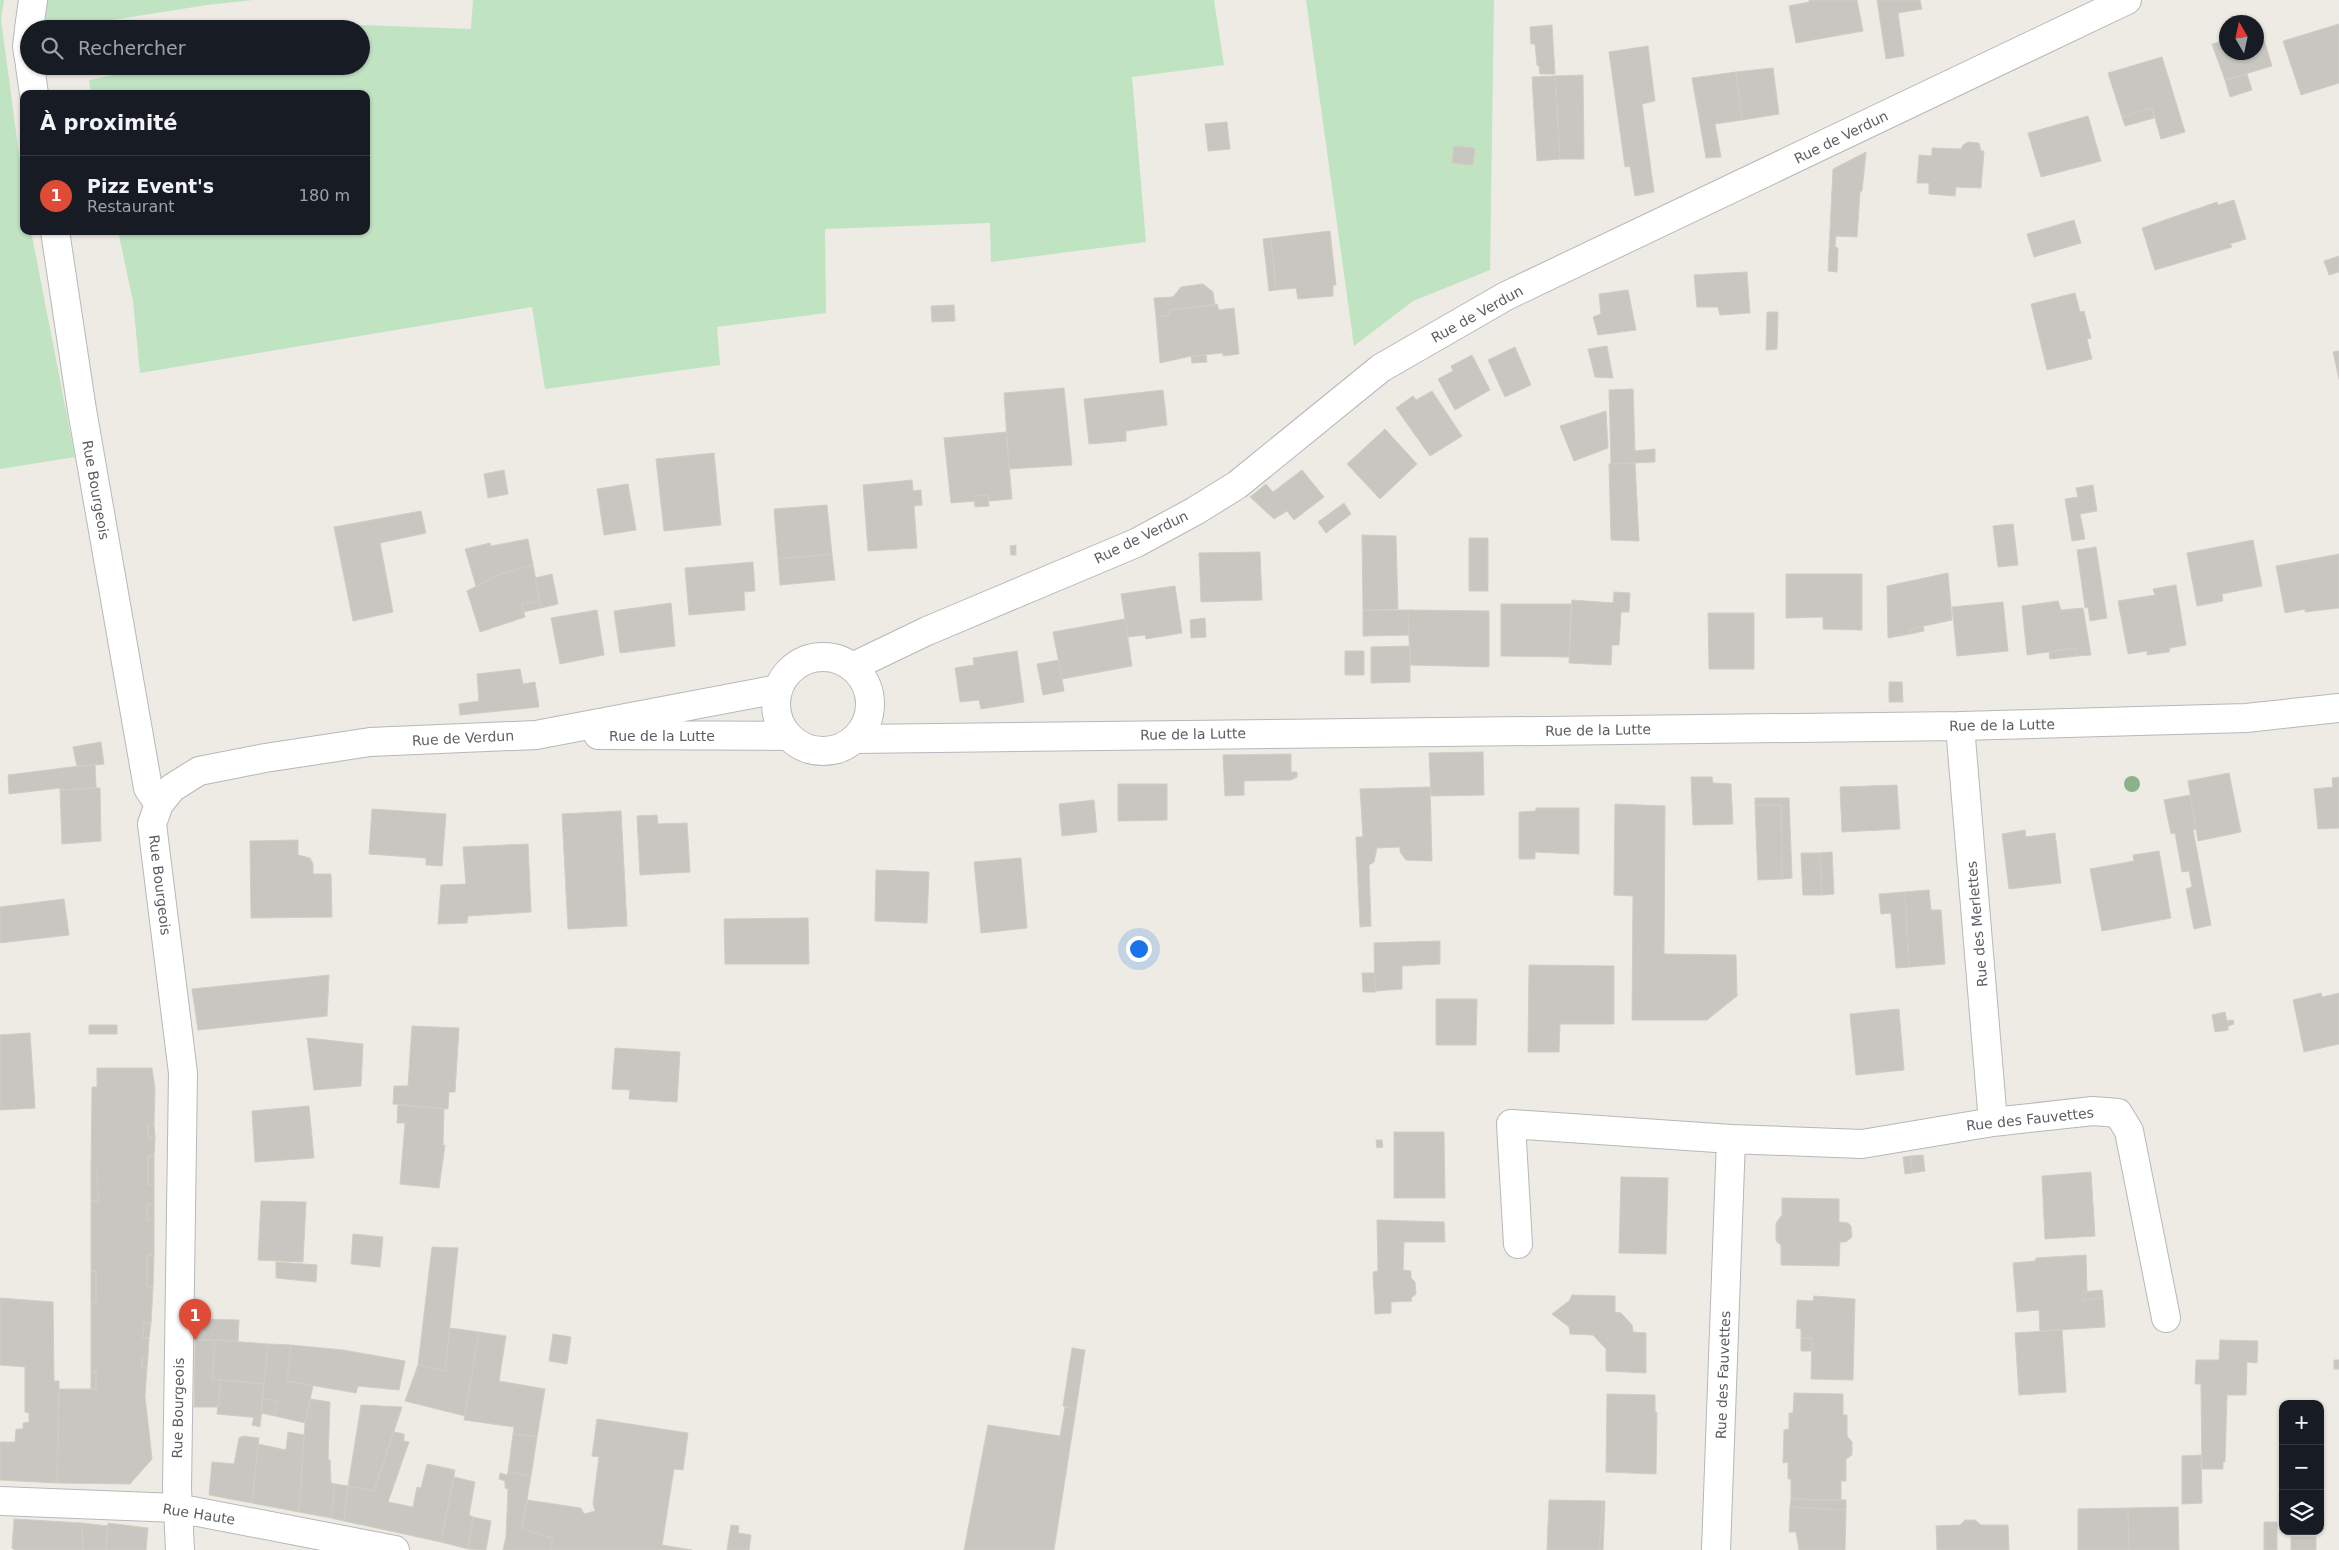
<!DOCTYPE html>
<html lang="fr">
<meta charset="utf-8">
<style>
body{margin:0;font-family:"DejaVu Sans",sans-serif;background:#20242c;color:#f1f3f6}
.controls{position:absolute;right:15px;bottom:15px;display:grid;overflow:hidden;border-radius:10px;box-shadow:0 1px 4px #0004}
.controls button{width:45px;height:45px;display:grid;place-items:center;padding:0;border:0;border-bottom:1px solid #363941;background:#171b24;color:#f1f3f6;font:25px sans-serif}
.compass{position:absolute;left:2219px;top:15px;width:45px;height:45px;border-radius:50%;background:#171b24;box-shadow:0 1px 4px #0004;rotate:351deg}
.you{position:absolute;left:1138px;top:948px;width:18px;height:18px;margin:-12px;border:4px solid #fff;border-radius:50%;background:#1a73e8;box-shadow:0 0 0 8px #1a73e833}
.badge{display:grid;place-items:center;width:32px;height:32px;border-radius:50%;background:#de4c37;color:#fff;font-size:16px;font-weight:700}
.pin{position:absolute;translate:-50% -41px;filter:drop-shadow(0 1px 2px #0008)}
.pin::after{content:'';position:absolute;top:26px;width:18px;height:15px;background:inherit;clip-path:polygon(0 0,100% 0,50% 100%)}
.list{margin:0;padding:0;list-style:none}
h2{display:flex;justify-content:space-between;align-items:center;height:65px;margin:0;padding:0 20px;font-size:21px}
h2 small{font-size:16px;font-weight:400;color:#9ea1a6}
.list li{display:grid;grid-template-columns:32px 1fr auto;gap:15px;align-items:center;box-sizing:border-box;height:80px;padding:0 20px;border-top:1px solid #363941}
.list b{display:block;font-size:19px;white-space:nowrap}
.list p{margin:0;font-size:16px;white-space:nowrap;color:#9ea1a6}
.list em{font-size:16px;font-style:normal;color:#9ea1a6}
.icon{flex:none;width:28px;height:28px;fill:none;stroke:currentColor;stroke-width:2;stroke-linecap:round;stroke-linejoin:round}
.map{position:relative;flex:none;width:2339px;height:1550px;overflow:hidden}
.search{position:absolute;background:#171b24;box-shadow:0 1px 4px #0004;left:20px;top:20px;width:350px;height:55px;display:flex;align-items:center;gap:12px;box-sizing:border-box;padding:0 18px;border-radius:28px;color:#9ea1a6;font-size:19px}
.panel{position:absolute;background:#171b24;box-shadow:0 1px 4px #0004;left:20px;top:90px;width:350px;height:145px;border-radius:10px}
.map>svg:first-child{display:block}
</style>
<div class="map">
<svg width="2339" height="1550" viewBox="0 0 2339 1550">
<rect width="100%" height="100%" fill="#edebe3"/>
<path fill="#c0e3c2" d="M0,0H4L1,19L24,192V231H31L75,457L0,469Z
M44,0H253L207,5L55,29H38Z
M473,0H1214L1224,65L1132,77L1146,242L991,262L990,223L825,229L826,313L717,327L720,365L545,389L532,307L140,373L133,301L118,231H366V94H91L89,80L160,66H361V29H312L333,24L471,29Z
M1306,0H1494L1490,270L1413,301L1354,346Z"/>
<path fill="#c8c6c0" stroke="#d1cdc1" d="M1809,0H1857L1863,31L1796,43L1789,6L1809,2Z
M1877,0H1920L1922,9L1898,13L1904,56L1886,59Z
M2259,23L2272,66L2225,80L2212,44L2226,40V52H2256V24Z
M2339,24V83L2301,95L2283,41Z
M1552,25L1555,74H1540L1539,66L1537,65L1535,44H1531L1530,27Z
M1648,46L1655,101L1642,104L1654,192L1635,196L1630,166L1625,167L1609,52Z
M2162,57L2185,132L2161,139L2152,108L2122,117L2108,73Z
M1773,68L1779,114L1742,120L1736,72Z
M1736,72L1742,120L1715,124L1721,157L1706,158L1692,78Z
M2247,74L2252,90L2230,97L2225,80Z
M1583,75L1584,159H1560L1555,76Z
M1555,76L1560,159L1537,161L1532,77Z
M2152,108L2154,118L2125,126L2122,117Z
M2088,116L2101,161L2041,177L2028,133Z
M1227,122L1230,149L1208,151L1205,124Z
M1968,142L1979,143L1981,151H1984L1981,188L1956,187L1955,196L1929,194V183H1917L1919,155L1932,156V148L1961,149L1963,145Z
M1454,146L1475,148L1473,165L1452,163Z
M1866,152L1862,191L1860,192L1857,237L1836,236L1835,247L1838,248L1837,272L1828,271L1833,169Z
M2234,200L2246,239L2230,244L2232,247L2155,270L2142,228L2217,202L2218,205Z
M2074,220L2081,243L2034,257L2027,234Z
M1330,231L1336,285H1333V296L1298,299L1296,288L1276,290L1271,238Z
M1271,238L1276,290L1269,291L1263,239Z
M2339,256V272L2329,275L2324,261Z
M1747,272L1750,313L1720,315L1718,307H1697L1694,275Z
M1203,284L1213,292L1215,305L1169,310V315L1156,317L1154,298L1173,297L1181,287Z
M1628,290L1636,330L1598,335L1593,317L1601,314L1599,294Z
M2075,293L2080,312L2084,311L2091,338L2087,339L2092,359L2047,370L2031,304Z
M1217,304L1219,310L1234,308L1239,354L1223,356V353L1191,356L1160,363L1156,317L1169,315V310Z
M954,305L955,321L932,322L931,306Z
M1767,312H1778L1777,349L1766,350Z
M1607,346L1613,378L1595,377L1588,349Z
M1515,347L1531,385L1505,397L1488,360Z
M2339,351V379L2333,352Z
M1206,355L1207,362L1192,363L1191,356Z
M1472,355L1490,390L1455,410L1438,379L1453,371L1451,366Z
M1064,388L1072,465L1009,469L1004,393Z
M1633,389L1635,451L1655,449V462L1611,464L1609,390Z
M1163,390L1167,425L1126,431V441L1089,444L1084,399Z
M1432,391L1462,436L1430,456L1396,408L1413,396L1416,400Z
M1606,411L1608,448L1574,461L1560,426Z
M1385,429L1417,464L1380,499L1347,464Z
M1006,432L1012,499L989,501L988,495L974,496L975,501L951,503L944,438Z
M714,453L721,525L664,531L656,459Z
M1635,463L1639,541L1611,540L1609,464Z
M504,470L508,494L488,498L484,474Z
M1302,470L1324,497L1294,520L1287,511L1274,519L1250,497L1266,484L1273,492Z
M912,480L913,491L921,490L922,505L914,506L917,548L868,551L863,485Z
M628,484L636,530L604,535L597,489Z
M2093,485L2097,511L2080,514L2085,539L2072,541L2065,499L2078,497L2076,488Z
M988,495L989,506L975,507L974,496Z
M1344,503L1351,514L1326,533L1318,522Z
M827,505L832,554L778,559L774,509Z
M421,511L426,533L380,543L393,612L353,621L334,527Z
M2013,524L2018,565L1998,567L1993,526Z
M1362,535L1396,536L1398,609L1363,610Z
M1469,538H1488V591H1469Z
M528,539L533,565L501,574L476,586L465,549L490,543L491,546Z
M2253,540L2262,586L2222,594L2223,601L2197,606L2187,553Z
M1016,545V555H1011L1010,546Z
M2096,547L2107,618L2090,621L2088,607L2085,608L2077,550Z
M1260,552L1262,600L1201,602L1199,553Z
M832,554L835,580L780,585L778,559Z
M2339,554V608L2305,612V609L2285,613L2276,566Z
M753,562L755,591L744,592L745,610L689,615L685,568Z
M533,565L540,601L522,604L525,617L480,632L467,591L501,574Z
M1948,573L1952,620L1910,629V634L1888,638L1887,586Z
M552,574L558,604L541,608L535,578Z
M1786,574H1862V630L1823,629V617L1786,618Z
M2176,585L2186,645L2170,648L2169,652L2147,655V651L2128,654L2118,601L2155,595L2153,589Z
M1175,586L1182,633L1146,639L1145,635L1128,637L1121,594Z
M1614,592L1630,593L1629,612H1621L1619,645H1612L1611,665L1569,663L1572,600L1613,603Z
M540,601L541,608L523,612L522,604Z
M2058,601L2061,610L2083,608L2091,655L2077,656L2075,648L2027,655L2022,606Z
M2003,602L2008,651L1957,656L1952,607Z
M671,603L675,646L620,653L614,611Z
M1501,604H1571L1569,657L1501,656Z
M597,610L604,655L560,664L551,618Z
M1363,610H1408L1409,635L1363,636Z
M1408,610L1489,611V667L1410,665Z
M1708,613H1754V669H1709Z
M1205,618L1206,637L1191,638L1190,620Z
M1125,619L1132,666L1062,679L1053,632Z
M1923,626L1924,631L1910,634V629Z
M1410,646V682L1371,683V647Z
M2075,648L2077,656L2050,659L2049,652Z
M1017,651L1024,702L981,709L979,700L960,702L955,668L974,665L973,658Z
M1345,651H1364V675H1345Z
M1059,660L1064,691L1043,695L1037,664Z
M520,669L523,684L535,682L539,707L460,715L459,704L479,701L477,674Z
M1889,682H1902L1903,702H1889Z
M101,742L104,764L77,767L73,747Z
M1483,752L1484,795L1431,796L1429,753Z
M1291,754V772H1297V777L1291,780L1244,781V795L1225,796L1223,755Z
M95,764L96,788L60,790V788L9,794L8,775Z
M2229,773L2241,832L2198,841L2188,781Z
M1691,777H1712L1713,783L1731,784L1733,824L1693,825Z
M2339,777V828L2318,829L2314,789L2333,787L2332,778Z
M1118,784H1167V820L1118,821Z
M1897,785L1900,829L1842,832L1840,787Z
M1430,787L1432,861L1406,860L1400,852V847L1377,848L1374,862L1369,865L1371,926L1360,927L1356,837H1363L1360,789Z
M96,788H100L101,841L62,844L60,790Z
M2190,795L2196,829L2193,830L2211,925L2194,929L2186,889L2192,887L2189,871L2182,872L2175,833L2171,834L2164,800Z
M1755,798H1789L1792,878L1782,879L1781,805H1755Z
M1094,800L1097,832L1062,836L1059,804Z
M1615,804L1665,806L1664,954L1736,955L1737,996L1707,1020H1632L1633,896L1614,895Z
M1755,805H1781L1782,879L1758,880Z
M1536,808H1579V854L1535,852V859H1519V812L1536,811Z
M372,809L446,814L442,866L426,865V858L369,854Z
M621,811L627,926L568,929L562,814Z
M657,815L658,824L687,823L690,872L640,875L637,816Z
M2025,830L2026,837L2055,833L2061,883L2009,889L2002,834Z
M298,840V855L310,858L313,864V874H331L332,917L251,918L250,841Z
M528,844L531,912L468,916L467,923L438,924L441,885L466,884L463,847Z
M2159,851L2171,918L2102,931L2090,869L2134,861L2133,855Z
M1832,852L1834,894L1822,895L1820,853Z
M1801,853H1820L1822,895H1803Z
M1021,858L1027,928L981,933L974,862Z
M876,870L929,872L927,923L875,921Z
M1929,890L1931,910H1941L1945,964L1909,967L1905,892Z
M1905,892L1909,967L1896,968L1891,913L1881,914L1879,894Z
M64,899L69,935L0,943V907Z
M808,918L809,964H725L724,919Z
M1440,941V964L1402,966V989L1375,991L1374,943Z
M1529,965L1614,966V1024H1560L1559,1052H1528Z
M1362,973H1374L1376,992H1363Z
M329,975L327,1016L198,1030L192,989Z
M2321,993L2322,997L2339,993V1044L2304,1052L2293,1000Z
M1436,999H1477L1476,1045H1436Z
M1899,1009L1904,1070L1856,1075L1850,1014Z
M2225,1012L2227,1021L2233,1020L2234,1024L2228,1026V1030L2215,1032L2212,1015Z
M89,1025H117V1034H89Z
M412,1026L459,1028L455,1092H449L448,1109L393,1104L394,1086H408Z
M30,1033L35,1108L0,1110V1035Z
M307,1038L363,1044L361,1086L314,1090Z
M615,1048L680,1052L677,1102L629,1099L630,1090L612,1089Z
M97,1068H152L155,1088L154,1124L148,1125V1138H155L154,1156H148V1185L154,1184V1204H147V1220L154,1219V1255H147V1287H153L151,1323H144L143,1338H149L148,1356L142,1357V1367H147L145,1396L152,1459L130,1484L57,1483L59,1389H96V1372H91V1302H96V1271H91V1201H98L97,1171L91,1172L92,1087H97Z
M398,1105L444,1109L443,1146L445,1145L439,1188L400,1184L405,1123H397Z
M309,1106L314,1158L255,1162L252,1111Z
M154,1124L155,1138H148V1125Z
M1394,1132H1444L1445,1198H1394Z
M1376,1140H1382L1383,1147L1377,1148Z
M1923,1155L1925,1171L1912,1173L1911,1156Z
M148,1156H154V1184L148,1185Z
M1911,1156L1912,1173L1905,1174L1903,1157Z
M97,1171L98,1201H91V1172Z
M2091,1172L2095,1236L2045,1239L2042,1176Z
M1621,1177L1668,1178L1666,1254L1619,1253Z
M1782,1198L1839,1199V1222L1848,1223L1851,1226L1852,1237L1846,1242H1840L1839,1266L1781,1265V1245L1776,1241V1223L1782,1215Z
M261,1201L306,1202L303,1262L258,1260Z
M147,1204H154V1219L147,1220Z
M1377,1220L1444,1222L1445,1242H1404L1403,1270L1411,1271V1278L1415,1282L1416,1294L1411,1298L1412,1301L1391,1302V1313L1375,1314L1373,1272L1378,1271Z
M353,1234L383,1237L380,1267L351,1264Z
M432,1247L458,1248L445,1371L418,1365Z
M147,1255H154L153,1287H147Z
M2086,1255L2087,1291L2082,1292L2083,1300L2103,1298L2105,1327L2040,1331L2039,1310L2017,1312L2013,1263L2035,1261L2036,1258Z
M276,1262L317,1265L316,1282L276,1278Z
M91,1271H96V1302H91Z
M2102,1290L2103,1298L2083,1300L2082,1292Z
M1572,1295L1615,1296V1312L1621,1313L1632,1325L1633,1332L1646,1333V1373L1606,1371V1349L1593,1335L1570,1334L1569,1327L1552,1314L1570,1300Z
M1814,1296L1855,1299L1853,1380L1811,1379L1812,1338H1801V1329L1796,1328L1797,1300L1813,1301Z
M0,1298L53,1302L54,1381H59V1389L57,1483L0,1480V1442H15L16,1429H23V1423L29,1422V1413L25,1412V1367L0,1365Z
M196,1319L239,1320L238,1341L195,1340Z
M144,1323H151L149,1338H143Z
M450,1328L479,1332L465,1416L405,1401L418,1365L445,1371Z
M2062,1330L2066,1392L2019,1395L2015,1333Z
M479,1332L506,1336L499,1381L545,1389L537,1437L513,1434L514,1427L464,1420Z
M553,1334L571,1337L567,1364L549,1361Z
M1801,1338H1812V1351H1801Z
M195,1340H215L212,1379L221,1380L218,1407H194Z
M215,1340L268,1344L264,1384L212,1379Z
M2220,1340L2258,1341L2257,1363L2247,1362L2246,1395H2227L2225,1462H2223V1469H2202L2201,1384H2195L2196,1360H2219Z
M268,1344L291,1345L287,1381L313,1386L305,1423L275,1416L277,1401L262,1399Z
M291,1345L343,1350L405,1361L399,1390L358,1386L356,1393L287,1381Z
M1072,1348L1085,1350L1076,1409L1063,1406Z
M148,1356L147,1367H142V1357Z
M2334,1360H2339V1369H2334Z
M91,1372H96V1389H91Z
M221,1380L264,1384L261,1418L217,1414Z
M1794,1393L1843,1394V1415H1847V1436L1852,1442V1455L1846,1459V1481H1841V1501L1791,1499V1479H1788V1462L1783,1463L1784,1430L1789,1429V1413H1793Z
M1607,1394L1655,1395V1411L1657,1413L1656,1474L1606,1472Z
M262,1399L277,1401L275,1416L261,1413Z
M310,1399L330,1402L328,1459L330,1460L331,1483L335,1484L331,1518L299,1512L305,1423Z
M361,1405L402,1407L374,1491L348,1486Z
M1065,1407L1076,1409L1054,1550H964L988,1425L1060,1436Z
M254,1417L261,1418L260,1427L252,1425Z
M597,1419L688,1433L683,1470L674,1469L662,1545L692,1550H550L553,1538L522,1529L527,1500L581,1508L584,1514L595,1511L593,1503L599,1457L592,1456Z
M288,1432L304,1435L299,1512L252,1503L258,1444L286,1450Z
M394,1432L404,1434V1441L409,1442L388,1502L413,1507L417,1487L421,1488L427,1464L455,1470L441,1542L344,1521L348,1486L374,1491Z
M513,1434L537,1437L531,1476L508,1472Z
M243,1436L259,1438L252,1503L209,1495L212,1462L234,1464L239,1438Z
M2201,1455L2202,1503L2182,1504V1456Z
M508,1472L531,1476L522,1529L553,1538L550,1550H503L506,1537L508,1489L505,1488V1481L499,1479L500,1473L507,1475Z
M454,1477L475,1482L469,1515L473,1517L468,1549L441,1542Z
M335,1484L348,1486L344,1521L331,1518Z
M1791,1499L1846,1500V1510L1790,1507Z
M1549,1500L1603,1501L1599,1550H1547Z
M1603,1501H1605L1603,1550H1599Z
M2320,1505H2323L2324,1523H2320Z
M1790,1507L1846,1510L1845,1550H1799L1796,1532H1789Z
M2178,1507L2179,1550H2129L2128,1508Z
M2128,1508L2129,1550H2078V1509Z
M473,1517L491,1521L486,1550L468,1549Z
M14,1519L82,1523L83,1550H15L12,1548Z
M1965,1520H1975L1981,1525H2008L2009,1550H1937L1936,1526L1960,1525Z
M2264,1522H2277V1550H2264Z
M82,1523L108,1526L106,1550H83Z
M108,1523L148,1528L146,1550H106Z
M731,1525L739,1526L738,1533L751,1535L749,1550H727Z
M2291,1537H2316V1550H2291Z"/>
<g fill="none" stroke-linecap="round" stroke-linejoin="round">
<g stroke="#b5b8bc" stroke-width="30">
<path id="minor" d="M29,29L33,0
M29,30L27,46L29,59
M30,66L34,94
M55,231L82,410L148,788L159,804
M776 704a47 47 0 1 1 94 0a47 47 0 1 1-94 0Z
M852,667L927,631L1136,543L1195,511L1237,485L1381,368L1506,296L2127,0
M1960,726L1993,1122
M598,735L788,736
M855,739L1960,726L2246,718L2339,708
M1518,1244L1511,1124L1731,1139
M0,1501L177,1508L395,1550
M180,1550L177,1488L183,1073L152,824L159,804L172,788L199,771L265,758L370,742L536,735L778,689
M1716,1550L1731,1139L1862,1144L1993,1122L2093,1111L2118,1113L2129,1131L2166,1318"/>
</g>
<use href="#minor" stroke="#fff" stroke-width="28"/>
</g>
<circle fill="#8bb28a" cx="2132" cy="784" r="8"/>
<g text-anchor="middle" stroke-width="4" stroke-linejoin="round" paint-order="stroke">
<g font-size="14" fill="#5b5e63" stroke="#fff">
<text transform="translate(1841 137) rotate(-26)" y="5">Rue de Verdun</text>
<text transform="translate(1477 314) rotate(-29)" y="5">Rue de Verdun</text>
<text transform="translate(96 490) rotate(80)" y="5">Rue Bourgeois</text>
<text transform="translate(1141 537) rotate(-26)" y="5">Rue de Verdun</text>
<text transform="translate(2002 725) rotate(-1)" y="5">Rue de la Lutte</text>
<text transform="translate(1598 730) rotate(-1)" y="5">Rue de la Lutte</text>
<text transform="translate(1193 734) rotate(-1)" y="5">Rue de la Lutte</text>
<text x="662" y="741">Rue de la Lutte</text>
<text transform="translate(463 738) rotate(-3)" y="5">Rue de Verdun</text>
<text transform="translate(160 885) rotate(83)" y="5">Rue Bourgeois</text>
<text transform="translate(1977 924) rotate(-95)" y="5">Rue des Merlettes</text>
<text transform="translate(2030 1119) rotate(-6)" y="5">Rue des Fauvettes</text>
<text transform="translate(1723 1375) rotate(-88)" y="5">Rue des Fauvettes</text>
<text transform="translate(178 1408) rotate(-89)" y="5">Rue Bourgeois</text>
<text transform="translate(199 1514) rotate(9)" y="5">Rue Haute</text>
</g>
</g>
</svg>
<div class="controls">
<button>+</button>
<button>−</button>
<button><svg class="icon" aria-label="layers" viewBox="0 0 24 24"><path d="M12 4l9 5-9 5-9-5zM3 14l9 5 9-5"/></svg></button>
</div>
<svg class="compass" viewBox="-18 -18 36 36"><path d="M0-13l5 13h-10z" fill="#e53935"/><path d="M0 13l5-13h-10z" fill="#9ea1a6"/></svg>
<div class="you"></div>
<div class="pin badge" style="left:195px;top:1340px">1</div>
<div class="search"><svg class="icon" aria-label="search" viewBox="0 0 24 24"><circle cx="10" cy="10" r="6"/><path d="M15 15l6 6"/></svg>Rechercher</div>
<section class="panel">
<h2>À proximité<small></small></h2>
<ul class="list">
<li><span class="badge">1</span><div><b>Pizz Event's</b><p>Restaurant</p></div><em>180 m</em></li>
</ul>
</section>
</div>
